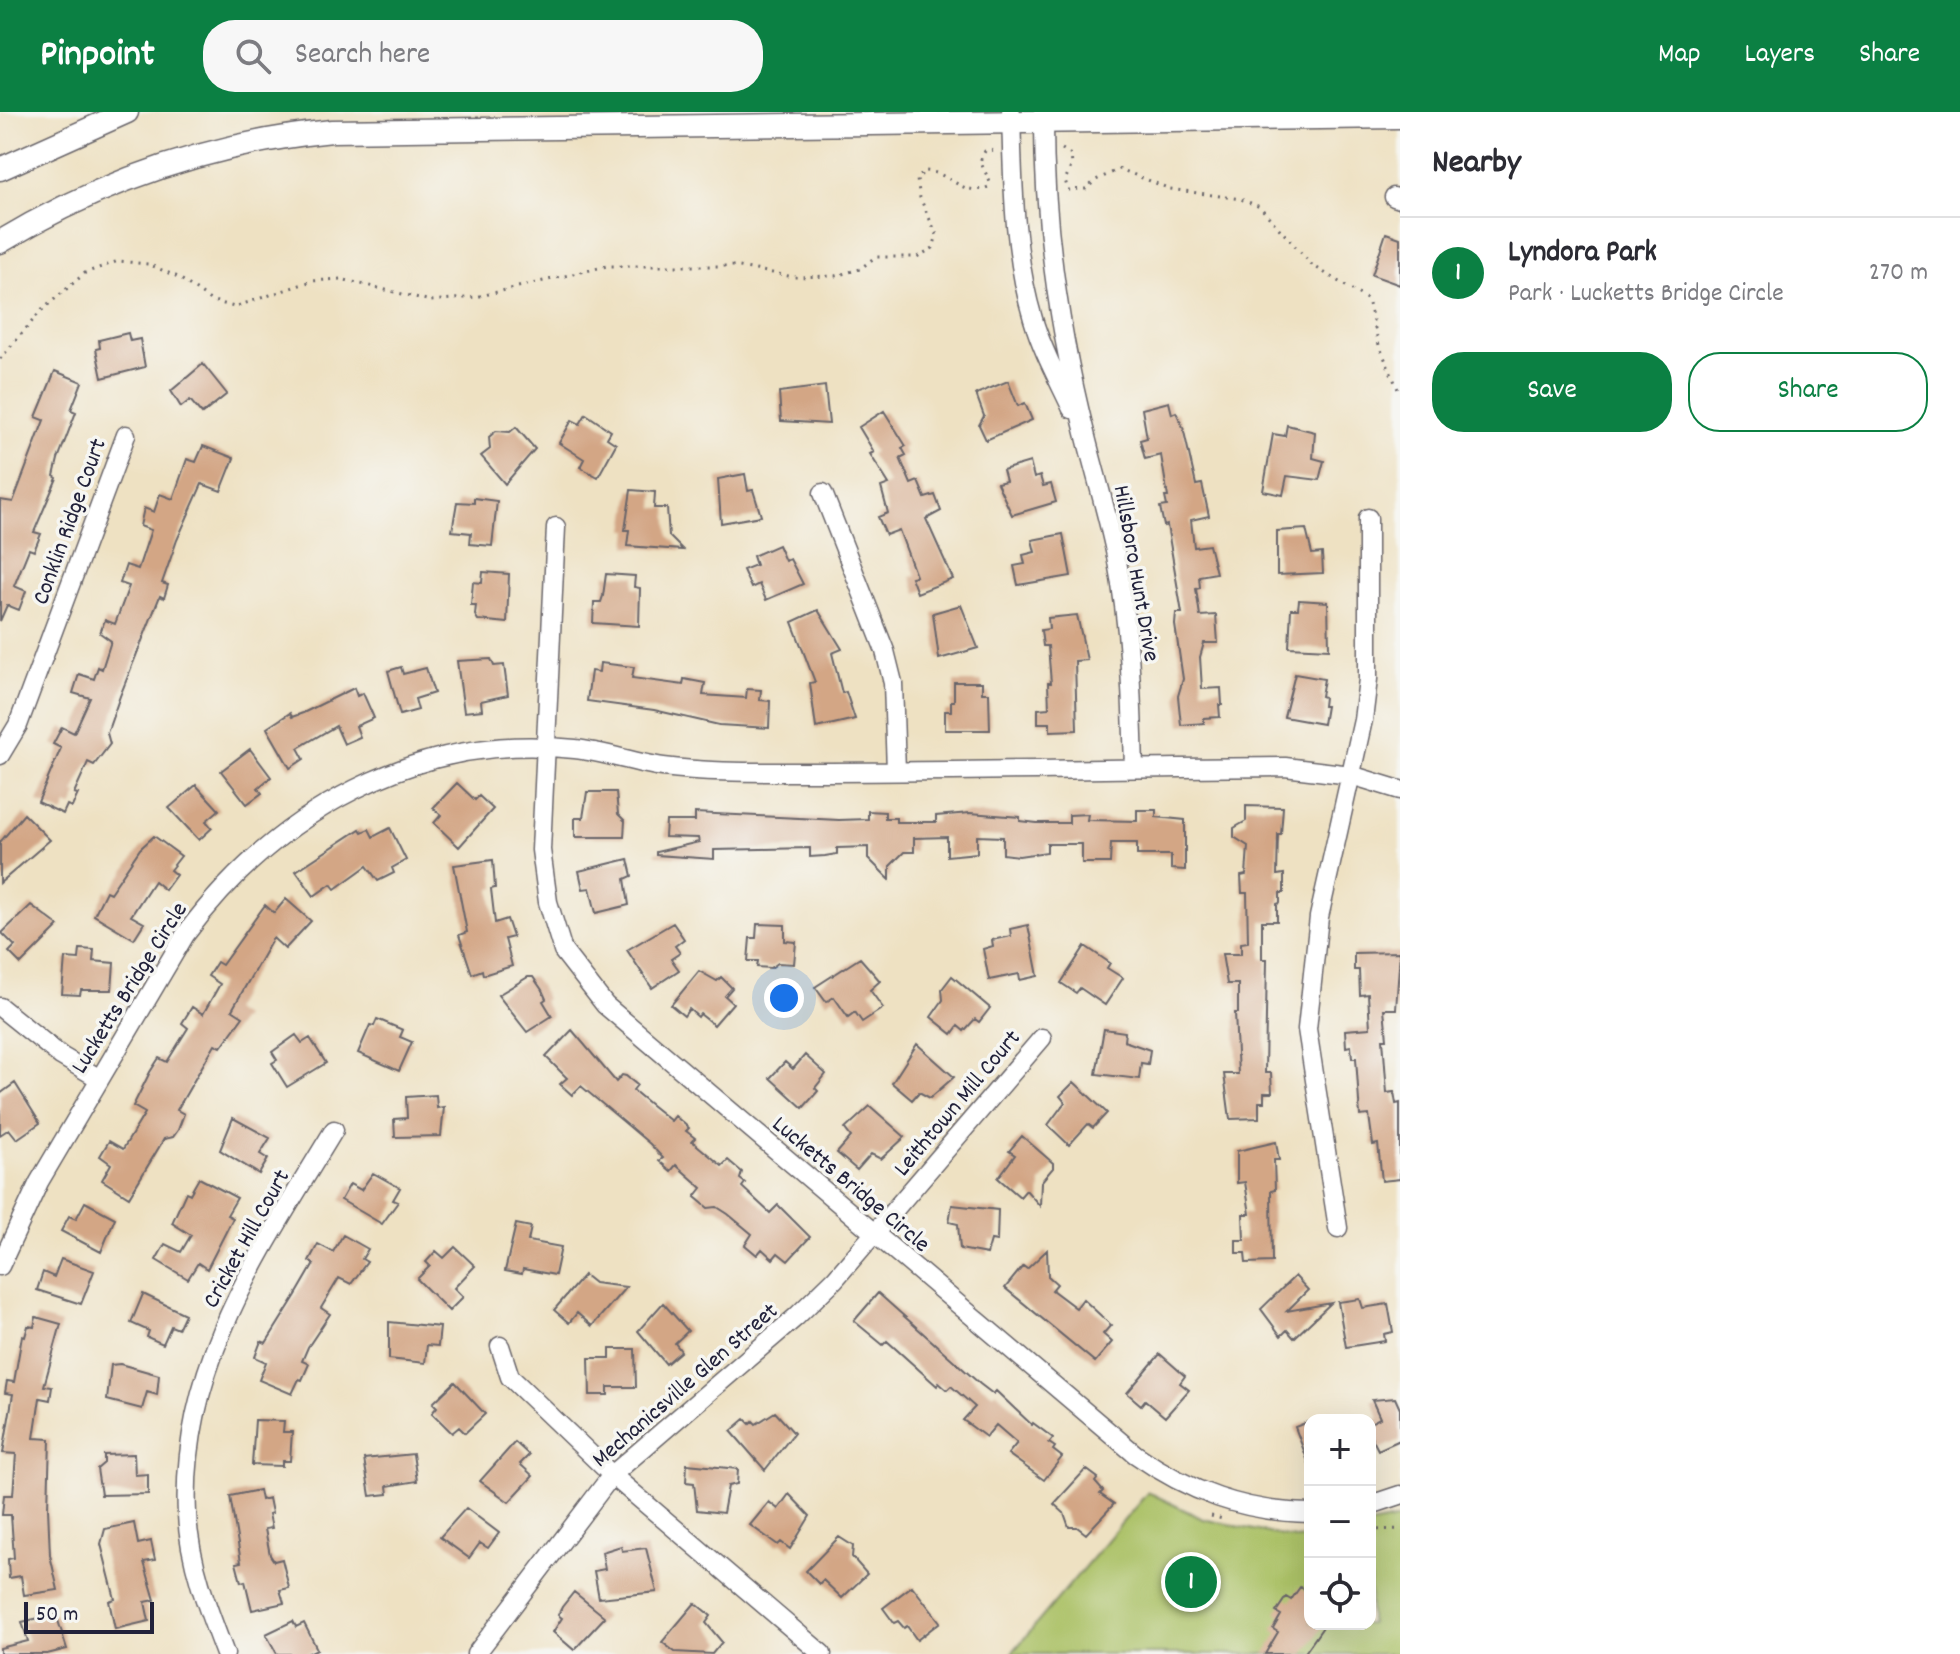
<!DOCTYPE html>
<meta charset="utf-8">
<style>
body{margin:0;font-family:Dekko,sans-serif;background:#f7f7f7;color:#2b2b33}
.controls{position:absolute;right:24px;bottom:24px;display:grid;overflow:hidden;border-radius:16px;box-shadow:0 8px 32px #0002}
.controls button{width:72px;height:72px;display:grid;place-items:center;padding:0;border:0;border-bottom:2px solid #e1e1e2;background:#fff;color:#2b2b33;font:40px sans-serif}
.scale{position:absolute;left:24px;bottom:20px;width:130px;box-sizing:border-box;padding-left:8px;border:4px solid #22223b;border-top:0;font-size:22px;line-height:28px;white-space:nowrap;color:#22223b;-webkit-text-stroke:6px #f6f6f2;paint-order:stroke}
.you{position:absolute;left:784px;top:886px;width:28px;height:28px;margin:-20px;border:6px solid #fff;border-radius:50%;background:#1a73e8;box-shadow:0 0 0 12px #1a73e833}
.badge{display:grid;place-items:center;width:52px;height:52px;border-radius:50%;background:#0b8043;color:#fff;font-size:26px;font-weight:700}
.pin{position:absolute;translate:-50% -50%;border:4px solid #fff;box-shadow:0 2px 8px #0006}
.list{margin:0;padding:0;list-style:none}
h2{display:flex;justify-content:space-between;align-items:center;height:104px;margin:0;padding:0 32px;font-size:34px}
h2 small{font-size:26px;font-weight:400;color:#7c7c81}
.list li{display:grid;grid-template-columns:52px 1fr auto;gap:24px;align-items:center;box-sizing:border-box;height:112px;padding:0 32px;border-top:2px solid #e1e1e2}
.list b{display:block;font-size:30px;white-space:nowrap}
.list p{margin:0;font-size:26px;white-space:nowrap;color:#7c7c81}
.list em{font-size:26px;font-style:normal;color:#7c7c81}
.actions{display:flex;gap:16px;padding:24px 32px}
.actions a{flex:1;padding:18px 0;border:2px solid #0b8043;border-radius:32px;text-align:center;font-size:28px;color:#0b8043}
.actions .main{background:#0b8043;color:#fff}
.icon{flex:none;width:44px;height:44px;fill:none;stroke:currentColor;stroke-width:2;stroke-linecap:round;stroke-linejoin:round}
.map{position:relative;flex:none;width:1400px;height:1542px;overflow:hidden}
header{display:flex;align-items:center;gap:48px;box-sizing:border-box;height:112px;padding:0 40px;background:#0b8043;color:#fff}
header strong{font-size:38px}
nav{display:flex;gap:44px;margin-inline-start:auto;font-size:28px}
.search{width:560px;height:72px;background:#f7f7f7;display:flex;align-items:center;gap:20px;box-sizing:border-box;padding:0 28px;border-radius:32px;color:#7c7c81;font-size:30px}
main{display:flex}
aside{flex:1;background:#fff}
.map>svg:first-child{display:block}
</style>
<header>
<strong>Pinpoint</strong>
<div class="search"><svg class="icon" aria-label="search" viewBox="0 0 24 24"><circle cx="10" cy="10" r="6"/><path d="M15 15l6 6"/></svg>Search here</div>
<nav><a>Map</a><a>Layers</a><a>Share</a></nav>
</header>
<main>
<div class="map">
<svg width="1400" height="1542" viewBox="0 0 1400 1542">
<rect width="100%" height="100%" fill="#f6f6f2"/>
<filter id="ink" filterUnits="userSpaceOnUse"><feTurbulence type="fractalNoise" baseFrequency=".0125" numOctaves="2"/><feDisplacementMap in="SourceGraphic" scale="16" xChannelSelector="R" yChannelSelector="G"/><feConvolveMatrix kernelMatrix="1 2 1 2 8 2 1 2 1" color-interpolation-filters="sRGB"/></filter>
<filter id="wash" filterUnits="userSpaceOnUse"><feTurbulence type="fractalNoise" baseFrequency=".006" numOctaves="4" result="noise"/><feDisplacementMap in="SourceGraphic" scale="32" xChannelSelector="R" yChannelSelector="G"/><feGaussianBlur stdDeviation="1.8" result="paint"/><feColorMatrix in="noise" values="0 0 0 0 0 0 0 0 0 0 0 0 0 0 0 0 0 1.4 0 .05"/><feComposite in="paint" operator="in"/></filter>
<g filter="url(#wash)">
<rect width="100%" height="100%" fill="#eee1c2"/>
<path fill="#abc166" stroke="#667250" stroke-width="2" d="M1148,1380L1203,1407L1296,1427L1310,1425V1512H1370V1413L1400,1407V1542H1011Z"/>
<g id="blocks">
<path fill="#d3a685" d="M1386,121L1400,126V173L1372,163Z
M128,221L130,229L140,227L145,255L102,266L96,237L100,236L99,228Z
M203,252L227,282L202,302L190,288L181,295L171,279Z
M55,259L82,270L71,298L76,300L58,347L54,364L57,366L34,420L41,422L34,439L29,437L14,474L26,479L19,498L7,493L0,509V388L13,390L44,308L36,305Z
M1008,269L1018,294L1025,291L1032,308L986,328L979,313L984,304L976,282Z
M825,274L829,312L781,309L779,280Z
M1169,290L1172,302L1176,300L1183,315L1196,373L1202,372L1209,404L1191,408L1194,435L1209,433L1216,461L1199,464L1200,476L1196,477L1200,504L1216,503L1218,531H1204L1200,545L1202,577L1221,576L1222,593H1219L1220,605L1204,606V611L1181,613L1178,584L1183,567L1175,513L1176,501H1182L1167,413L1164,414L1160,395L1167,394L1165,385H1168L1161,343L1145,347L1140,328L1147,326L1142,297Z
M884,299L906,334L902,336L906,343L900,346L911,372L918,369L925,386L935,383L941,399L926,407L953,467L917,481L911,465L916,464L899,418L886,423L878,405L888,401L881,375L889,372L870,342L874,340L859,315Z
M586,302L611,319L607,326L616,332L598,365L580,355L584,347L559,331L572,308L580,312Z
M1287,313L1315,320L1313,346L1324,349L1319,368L1287,364L1283,383L1263,379L1273,322L1285,324Z
M516,315L535,337L505,372L481,344L490,337L489,325L496,319L510,320Z
M203,334L234,346L221,379L202,372L177,428L162,471L168,473L164,486L160,484L120,584L107,621L110,632L94,653L88,650L74,681L78,682L72,695L67,693L63,702L38,690L61,636L53,632L62,615L74,621L90,586L73,581L79,562L94,567L98,555L102,557L111,529L100,521L105,508L115,512L129,474L120,471L126,453L138,457L151,418L140,414L144,396L154,400L160,382L173,387L187,347L196,350Z
M1030,350L1034,366L1040,364L1043,374L1051,372L1056,390L1012,403L997,371L1006,369L1003,358Z
M745,362L748,379L753,378L761,404L721,411L718,367Z
M631,378L655,380L654,396H667L669,424L683,438L627,434L629,418H625Z
M474,386L497,389L492,434L470,432L471,421L452,419L457,390L474,391Z
M1306,417L1312,442L1322,441L1323,461L1277,463V419Z
M1063,422L1071,464L1018,473L1014,454L1025,452L1023,443L1035,440L1032,428Z
M778,433L785,449L790,447L803,472L766,488L759,472L751,476L743,458L756,453L753,444Z
M483,460L509,462L507,511L478,508L475,503L476,493H471L473,470L482,471Z
M606,462L635,464L634,475L640,476L639,514L593,511L594,490H601L603,484Z
M1299,488L1328,490L1329,537L1289,535L1291,497H1298Z
M961,493L978,536L939,547L933,501Z
M818,498L842,537L832,541L842,581L846,580L855,607L816,616L810,571L815,570L792,510Z
M1077,503L1087,548L1075,549L1077,618L1050,619V611H1038V597L1049,596L1048,571H1051L1048,534H1043L1041,518L1049,517L1048,506Z
M491,547L494,554L504,553L508,583L481,589L482,598L464,600L457,549Z
M600,551L634,555L632,566L683,573L684,567L705,571L703,583L746,586L747,577L761,578L760,588L770,589L769,616L719,613L654,598L587,589L591,559L599,560Z
M401,555L403,562L426,556L434,581L415,587L418,598L400,603L388,559Z
M1295,562L1324,567L1321,584L1324,585L1323,594H1326L1323,612L1284,605Z
M954,570H982V581H989L990,618H945V599H951V589H954Z
M354,576L357,584L363,581L374,606L356,614L360,625L344,632L336,614L298,636L304,647L290,656L267,616L290,601L292,605L303,601Z
M250,637L271,665L258,676L262,681L247,692L221,659Z
M457,671L475,688L479,684L493,697L459,735L434,711L441,703L433,696Z
M196,673L219,698L206,709L212,716L199,728L169,696Z
M587,680H616L618,702L625,709L624,725H575V706H583Z
M1246,694L1283,695L1281,722H1278L1277,763L1284,762V781H1280V791L1277,792V809H1262V847H1267L1265,961H1271L1272,981H1264V990H1259V1006L1230,1007L1224,962H1238L1235,901H1238V872H1227L1222,842H1241V831L1248,830L1247,781H1242L1241,764L1246,763L1248,734L1234,725V716L1246,709Z
M1137,698H1156V705L1185,708V758L1171,757V743H1137V731H1111L1110,751H1082V732H1047V740L1019,744L1003,742V725L977,724V741L947,744V725L914,726V740H904L890,754V768L868,746V735L837,736V742L825,744L810,745V736L714,738V747L656,743V740L699,730L698,726L665,725L666,709H695V701L839,708L868,707V699L885,700V706H896V710H936V704L970,701L1020,705V709L1037,711H1069V703L1088,702L1087,708L1137,709Z
M24,702L50,728L0,771V730Z
M390,716L406,748L392,756L394,761L378,769L367,754L335,777L331,772L314,784L296,759L360,717L362,720L369,717L373,725Z
M154,724L181,744L170,758L176,763L165,778L154,769L131,804L144,811L134,827L94,803L106,779L110,781L140,737Z
M628,747L632,764L625,767L629,793L596,801L590,776L583,777L579,759Z
M493,748L495,776L491,777L495,811L507,807L513,825L505,827L512,854L483,863L482,858L472,862L459,823L467,820L454,753Z
M286,787L311,809L285,837L273,826L232,898L243,905L221,935L215,932L177,998L184,1002L178,1018L173,1025L164,1027L129,1085L102,1068L111,1052L100,1044L109,1029L123,1037L145,1001L133,994L150,960L159,946L167,950L188,916L182,911L192,895L203,902L220,872L208,864L217,850L222,853L265,793L274,801Z
M31,793L59,814L21,852L9,840L15,834L2,821Z
M673,811L684,827L675,834L680,841L671,847L679,858L652,876L627,838Z
M757,812L785,813V829L796,830L794,852L778,851L771,856L757,855L758,849H748L750,826H756Z
M1028,813L1038,864L1020,868L1019,862L989,868L983,837L993,834L992,828L1011,824L1010,817Z
M1085,834L1110,851L1107,856L1123,866L1105,893L1080,876L1076,881L1061,871Z
M80,837L94,838L93,849L114,851L112,878H81L80,883L62,882L65,846L79,847Z
M1400,840L1396,897H1384L1387,927H1383L1387,981L1394,980L1396,992L1400,991V1067L1382,1069L1378,1032L1373,1033L1369,1003L1360,1004L1356,946H1352L1351,934L1346,935L1345,918L1370,916L1368,882L1360,883L1359,858H1354V841Z
M860,846L880,869L870,878L883,896L862,910L855,900L848,905L834,885L826,890L815,875Z
M699,859L717,869L721,865L732,876L725,884L733,891L714,913L700,902L698,905L689,897L684,904L671,893Z
M952,864L990,896L979,910L975,907L964,919L958,914L952,922L931,905L943,888L942,877Z
M528,865H533L542,878L546,887L543,889L552,904L527,920L498,883Z
M377,907L403,918L400,925L412,930L399,959L358,941L370,913L374,914Z
M1104,917L1125,920L1124,929L1150,938L1148,952L1141,951L1139,967L1096,962Z
M572,918L616,970L622,963L626,964L637,973L633,978L651,993L671,1009L675,1004L689,1016L686,1019L695,1026L692,1029L722,1054L728,1048L742,1060L740,1067L745,1071L742,1075L770,1101L778,1093L810,1125L788,1149L778,1141L773,1147L762,1137L757,1143L745,1133L752,1122L728,1102L717,1095L708,1096L695,1085L702,1076L676,1053L671,1059L659,1049L663,1046L650,1032L581,974L572,983L560,972L567,966L546,945Z
M296,923L302,931L310,926L326,951L287,975L272,951L277,948L272,940Z
M917,932L954,965L930,986L919,980L912,988L892,971Z
M805,943L826,962L815,976L818,979L803,996L770,966L785,950L793,957Z
M1074,970L1107,1001L1093,1016L1088,1012L1069,1033L1048,1013L1065,990L1060,984Z
M15,971L40,1011L17,1027L9,1017L0,1023V982Z
M436,983L437,996L444,995L441,1024L395,1025L394,1007L407,1006L406,985Z
M870,994L905,1025L881,1047L871,1042L857,1058L837,1041L851,1025L845,1017Z
M233,1006L270,1026L260,1042L268,1047L259,1062L220,1038Z
M1022,1024L1053,1051V1056L1041,1070L1040,1094L1026,1078L1020,1085L998,1066L1015,1043L1009,1039Z
M1276,1030L1279,1048H1274L1275,1078L1271,1079L1272,1150L1246,1151L1245,1141H1236V1128H1244L1243,1102H1250L1245,1070L1237,1071V1039Z
M373,1061L400,1076L393,1088L398,1090L382,1112L341,1088L350,1072L361,1078Z
M199,1066L237,1086L227,1103L233,1106L207,1157L198,1151L188,1167L156,1148L165,1132L181,1140L191,1123L172,1111L186,1080L190,1082Z
M85,1090L115,1106L101,1140L61,1119L69,1104L76,1107Z
M952,1093L998,1098L997,1129L991,1128L987,1142L960,1137L958,1112L949,1110Z
M516,1112L531,1115L528,1129L561,1135L555,1163L523,1157L522,1162L505,1159Z
M343,1123L368,1137L362,1147L367,1150L351,1172L339,1166L321,1196L330,1202L308,1235L302,1249L309,1252L302,1268L299,1267L292,1282L259,1268L266,1250L255,1245L261,1229L266,1231L296,1183L314,1152L309,1149L318,1132L333,1140Z
M455,1135L475,1154L454,1176L463,1185L449,1199L417,1167L430,1154L426,1150L436,1139L444,1146Z
M1047,1138L1048,1164L1057,1172L1052,1178L1076,1196L1083,1187L1111,1213L1103,1222L1112,1230L1095,1250L1005,1176L1023,1154L1027,1157Z
M61,1147L94,1159L81,1192L37,1178L43,1160L54,1165Z
M584,1163L594,1171L626,1175L592,1214L577,1201L569,1211L554,1198Z
M1295,1164L1308,1178L1287,1199L1331,1191L1294,1226L1287,1218L1281,1224L1261,1197Z
M878,1181L980,1272L993,1282L996,1279L1032,1313L1033,1311L1053,1326L1049,1331L1055,1335L1053,1338L1062,1345L1044,1368L1008,1342L1017,1331L996,1313L986,1325L963,1308L975,1295L951,1274L947,1278L939,1271L937,1274L887,1229L883,1233L854,1209Z
M143,1182L185,1202L178,1217L171,1214L163,1232L147,1225L149,1219L131,1211Z
M1360,1187L1363,1196L1388,1192L1393,1220L1384,1222L1385,1229L1346,1235L1338,1190Z
M663,1191L688,1219L675,1231L681,1239L666,1252L638,1219Z
M36,1205L61,1212L44,1274L52,1275L50,1288L40,1286L34,1326L50,1327L48,1396L50,1443L58,1478L24,1483L21,1464L9,1466L8,1447L14,1446L11,1403H2L4,1383H13L16,1342L3,1341L13,1282L5,1281L7,1269L14,1270L22,1224L25,1225L28,1214L34,1215Z
M389,1210L440,1215L438,1234L427,1233L425,1251L389,1247Z
M610,1237H635L636,1275H608V1283H590L589,1246H610Z
M1160,1242L1185,1264L1180,1271L1189,1278L1165,1305L1145,1288L1141,1293L1127,1281Z
M120,1252L159,1263L157,1283L147,1280L142,1297L107,1288L111,1253Z
M455,1270L485,1302L465,1321L459,1315L452,1321L432,1301L437,1295L433,1291Z
M1395,1286L1400,1297V1328L1378,1338L1370,1322V1311L1380,1306L1372,1288Z
M775,1300L794,1321L765,1358L731,1319L745,1307L750,1312L753,1309L756,1312Z
M255,1308L284,1309L283,1320H292L290,1349H282V1354L252,1353Z
M1310,1309V1352H1309L1295,1315Z
M515,1330L529,1343L520,1352L533,1364L509,1390L480,1369Z
M134,1342L135,1363L148,1362V1382L101,1383L97,1357L104,1351V1343Z
M413,1342L417,1369L387,1374L388,1382L370,1384L364,1347Z
M687,1352L738,1357L737,1372L728,1374L723,1401L697,1398L694,1371L686,1370Z
M1086,1357L1098,1366L1095,1370L1103,1379L1100,1382L1114,1392L1086,1422L1077,1415H1069L1064,1401L1054,1392Z
M259,1378L261,1388L269,1386L272,1401L269,1402L272,1416L265,1417L270,1443L274,1449L282,1447L289,1476L280,1478L284,1491L252,1498L245,1469L241,1470L236,1451L241,1450L230,1384Z
M789,1382L810,1404L790,1437L781,1430L778,1433L750,1413L769,1390L778,1397Z
M466,1396L499,1421L488,1436L480,1431L469,1446L440,1425Z
M134,1411L138,1432L151,1429L155,1448L144,1450L155,1488L145,1490L149,1509L115,1517L109,1489L115,1487L101,1432L105,1417Z
M839,1425L853,1434L852,1445L867,1462L842,1486L823,1468L819,1472L806,1459Z
M621,1434L622,1439L646,1436L657,1480L599,1486L594,1459L605,1457L602,1440Z
M912,1474L940,1510L917,1528L907,1514L904,1516L898,1509L894,1511L883,1496Z
M1300,1475L1310,1481V1512H1325L1304,1542H1265L1278,1520L1273,1517L1281,1503L1276,1500L1286,1485L1291,1488Z
M574,1480L605,1505L574,1538L553,1520L562,1506L558,1503L562,1495Z
M695,1491L711,1504L706,1511L722,1530L712,1542L675,1540L662,1530Z
M56,1502L67,1537L47,1542H0V1536L28,1529L22,1510Z
M293,1509L296,1515L304,1511L317,1537L307,1542H277L266,1522Z"/>
</g>
</g>
<g filter="url(#ink)">
<use href="#blocks" fill-opacity="0" stroke="#69656a" stroke-width="2"/>
<g fill="none" stroke-linecap="round" stroke-linejoin="round">
<g stroke="#69656a" stroke-width="21">
<path id="minor" d="M1011,0C1013,69 1013,140 1033,207C1042,238 1058,267 1072,297
M1044,0C1043,110 1059,219 1086,325C1096,365 1108,404 1116,444C1130,514 1132,585 1134,656
M1394,85L1400,87
M823,381L885,539L893,571L896,659
M556,415L541,738L548,790L563,839L605,893L1135,1342C1189,1380 1244,1400 1310,1401
M0,643L18,613L126,323
M0,895L61,944L100,967
M1338,1116L1307,917L1319,805L1363,608L1368,567V406
M0,1154L39,1070L185,823C276,700 418,619 575,637C605,640 634,651 663,655C703,660 744,660 784,660C951,660 1118,656 1285,655L1351,663L1400,678
M500,1234L510,1265L612,1363L822,1542
M1370,1393L1400,1383
M225,1542C208,1498 189,1449 187,1402C180,1254 261,1139 334,1018
M476,1542L612,1363L796,1205L835,1167L1042,926"/>
</g>
<g stroke="#69656a" stroke-width="25">
<path id="major" d="M0,57L127,0
M0,130C103,68 212,31 332,19L1400,5"/>
</g>
<path stroke="#69656a" stroke-width="3" stroke-dasharray="2 6" stroke-linecap="butt" d="M1062,37L1071,43L1072,53L1065,68L1068,78L1086,77L1096,68L1120,57L1170,77L1241,87L1260,95L1312,153L1368,188L1379,233L1400,282
M0,247L41,199L85,161L118,149L148,152L178,165L210,188L234,195L312,169L341,167L431,189L476,185L607,154H734L794,165L835,164L860,157L875,145H917L933,136L937,123L920,86L917,68L924,59C950,59 962,86 988,75L990,70L980,49L985,39L995,38
M1211,1404L1223,1407
M1370,1418L1400,1417"/>
<use href="#minor" stroke="#fff" stroke-width="18"/>
<use href="#major" stroke="#fff" stroke-width="22"/>
</g>
</g>
<g text-anchor="middle" stroke-width="7" stroke-linejoin="round" paint-order="stroke">
<g font-size="24" fill="#22223b" stroke="#f6f6f2">
<text transform="translate(68 409) rotate(-70)" y="8">Conklin Ridge Court</text>
<text transform="translate(1138 461) rotate(80)" y="8">Hillsboro Hunt Drive</text>
<text transform="translate(128 875) rotate(-58)" y="8">Lucketts Bridge Circle</text>
<text transform="translate(956 990) rotate(-50)" y="8">Leithtown Mill Court</text>
<text transform="translate(852 1071) rotate(40)" y="8">Lucketts Bridge Circle</text>
<text transform="translate(245 1126) rotate(-61)" y="8">Cricket Hill Court</text>
<text transform="translate(684 1272) rotate(-41)" y="8">Mechanicsville Glen Street</text>
</g>
</g>
</svg>
<div class="controls">
<button>+</button>
<button>−</button>
<button><svg class="icon" aria-label="locate" viewBox="0 0 24 24"><circle cx="12" cy="12" r="6"/><path d="M12 2v4M12 18v4M2 12h4M18 12h4"/></svg></button>
</div>
<div class="scale">50 m</div>
<div class="you"></div>
<div class="pin badge" style="left:1191px;top:1470px">1</div>
</div>
<aside>
<h2>Nearby<small></small></h2>
<ul class="list">
<li><span class="badge">1</span><div><b>Lyndora Park</b><p>Park · Lucketts Bridge Circle</p></div><em>270 m</em></li>
</ul>
<div class="actions"><a class="main">Save</a><a>Share</a></div>
</aside>
</main>
